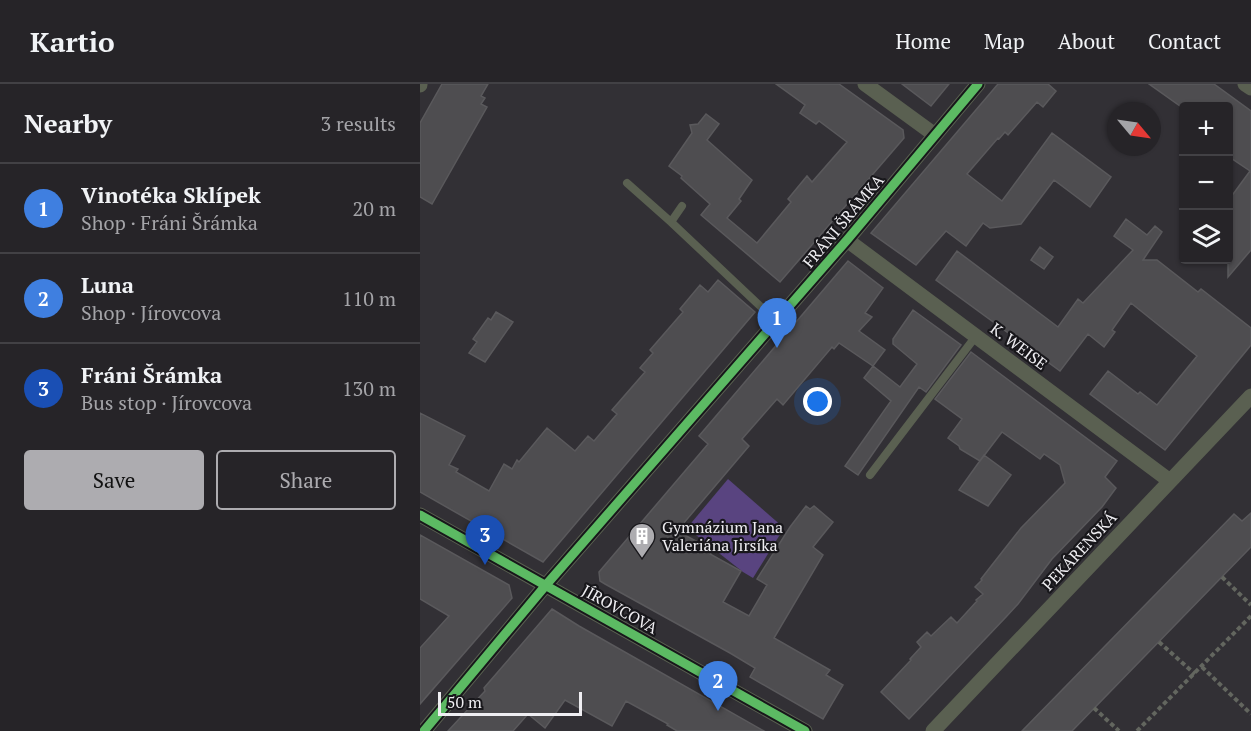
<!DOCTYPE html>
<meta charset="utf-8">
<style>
body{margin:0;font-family:"PT Serif",serif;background:#2e2c30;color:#f1f3f6}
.controls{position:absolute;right:18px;top:18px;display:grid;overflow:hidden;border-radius:6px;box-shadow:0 2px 4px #0004}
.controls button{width:54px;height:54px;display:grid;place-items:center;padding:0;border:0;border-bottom:2px solid #424145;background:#262428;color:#f1f3f6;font:30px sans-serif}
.compass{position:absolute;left:687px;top:18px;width:54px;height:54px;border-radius:50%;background:#262428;box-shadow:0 2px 4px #0004;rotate:119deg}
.scale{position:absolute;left:18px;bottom:15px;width:144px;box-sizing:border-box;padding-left:6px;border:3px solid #efeef2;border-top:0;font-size:16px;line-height:21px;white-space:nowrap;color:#efeef2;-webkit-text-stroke:4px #18171b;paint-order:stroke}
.you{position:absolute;left:398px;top:318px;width:21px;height:21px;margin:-15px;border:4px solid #fff;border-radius:50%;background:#1a73e8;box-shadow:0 0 0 9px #1a73e833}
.badge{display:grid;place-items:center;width:39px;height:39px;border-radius:50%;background:#adacb0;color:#fff;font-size:20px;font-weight:700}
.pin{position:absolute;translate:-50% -50px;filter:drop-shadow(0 2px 3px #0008)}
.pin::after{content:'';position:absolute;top:32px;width:21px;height:18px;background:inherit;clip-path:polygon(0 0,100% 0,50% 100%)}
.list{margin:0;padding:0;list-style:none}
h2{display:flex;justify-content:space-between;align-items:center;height:78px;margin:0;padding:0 24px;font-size:26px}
h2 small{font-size:20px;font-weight:400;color:#a4a4a8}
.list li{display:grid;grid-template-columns:39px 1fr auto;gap:18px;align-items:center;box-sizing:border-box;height:90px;padding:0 24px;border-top:2px solid #424145}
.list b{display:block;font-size:22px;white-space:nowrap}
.list p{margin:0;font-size:20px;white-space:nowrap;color:#a4a4a8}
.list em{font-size:20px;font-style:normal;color:#a4a4a8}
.actions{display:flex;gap:12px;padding:18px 24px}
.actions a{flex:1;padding:14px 0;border:2px solid #adacb0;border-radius:6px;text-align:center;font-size:21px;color:#adacb0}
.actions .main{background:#adacb0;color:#111}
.icon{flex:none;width:33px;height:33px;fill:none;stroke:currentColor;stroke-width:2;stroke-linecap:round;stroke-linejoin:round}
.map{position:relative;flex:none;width:831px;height:647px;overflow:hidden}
header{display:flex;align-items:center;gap:36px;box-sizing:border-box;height:84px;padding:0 30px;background:#262428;border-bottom:2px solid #424145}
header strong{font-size:28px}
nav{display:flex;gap:33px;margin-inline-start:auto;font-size:21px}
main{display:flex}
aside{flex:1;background:#262428}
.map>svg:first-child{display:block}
</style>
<header>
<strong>Kartio</strong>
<nav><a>Home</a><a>Map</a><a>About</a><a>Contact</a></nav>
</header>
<main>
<aside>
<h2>Nearby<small>3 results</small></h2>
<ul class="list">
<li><span class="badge" style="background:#3f7fe0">1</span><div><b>Vinotéka Sklípek</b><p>Shop · Fráni Šrámka</p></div><em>20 m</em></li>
<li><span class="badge" style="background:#3f7fe0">2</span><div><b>Luna</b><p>Shop · Jírovcova</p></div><em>110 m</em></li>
<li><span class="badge" style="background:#1a4fb4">3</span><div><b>Fráni Šrámka</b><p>Bus stop · Jírovcova</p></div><em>130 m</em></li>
</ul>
<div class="actions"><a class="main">Save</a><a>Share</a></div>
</aside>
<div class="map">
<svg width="831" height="647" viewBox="0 0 831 647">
<rect width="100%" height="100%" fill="#323035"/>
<path fill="#594480" d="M308,395L364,444L333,494L323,488L267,444Z"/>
<path fill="#4e4d50" stroke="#5a595c" stroke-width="1.5" d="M22,0H68L61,12L65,14L61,20L67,23L12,120L0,113V39Z
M356,0H419L483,46L484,54L360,198L281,131L290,120L261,94L262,92L249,82L272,49L270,41L278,40L286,30L299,40L287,56L332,96L319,115L321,117L307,134L337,159L371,118L368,115L387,92L392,98L427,58L399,37L396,40L380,29L385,21Z
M482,0H529L511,22Z
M578,0H628L636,7L623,23L617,18L588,51L585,48L579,55L578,54L547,90L582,117L632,49L691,93L670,123L634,96L601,140L570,144L563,139L546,162L526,147L496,181L451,149Z
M729,0H794L831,27V166L808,193V117L830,87L808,72V22H760Z
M706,135L727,151L735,142L742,148L723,176H737L778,208L781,205L831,244V261L745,366L670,310L688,287L718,310L720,308L737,321L777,272L711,219L692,246L695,248L684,263L668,250L640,287L516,196L537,167L638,243L658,215L663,219L713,166L694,152Z
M620,163L633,173L624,185L611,176Z
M428,177L463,204L445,229L452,233L439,247L465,266L453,282L419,259L414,265L412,263L363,321L357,315L322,355L329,362L257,447L293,466L290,470L321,487L303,518L329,532L347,501L337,495L370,443L386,422L390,425L394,422L413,438L393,463L403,471L354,554L410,586L406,591L423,601L403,635L330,593L335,584L310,569L185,500L180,497L179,488L288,360L279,352Z
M298,196L335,228L123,478L0,408V329L45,352L29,381L38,385L36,388L69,407L84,380L92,385L97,376L99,378L127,344L155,367L168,352L174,357L197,330L192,326L225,288L220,284L233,269L230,266L263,228L260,225L280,201L288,208Z
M493,226L541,261L506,308L499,303L438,391L425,382L471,317L444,294L453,282L480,303L497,280L473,260V255Z
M76,228L93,238L65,278L49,269L57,258L53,255L68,234L71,236Z
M551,268L697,377L685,393L696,404L682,423L632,475L598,520L586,533L489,635L461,608L491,576L490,575L501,563L497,558L507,548L511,552L531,533L537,539L557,517L556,516L563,510L555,503L562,496L561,495L601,444L645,399L640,381L624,370L620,375L582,348L560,377L540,365L539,362L528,354L542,335L515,315Z
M564,371L591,391L568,422L539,406Z
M831,429V463L652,647H602L814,430L822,437Z
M0,451L89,501L92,514L0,620V564L29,532L0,515Z
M132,525L159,542L344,647H257L247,641L248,640L206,617L192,642L145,616L125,644L108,630L93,647H28L65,607L64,604Z"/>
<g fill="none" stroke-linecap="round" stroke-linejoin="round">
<path stroke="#63665f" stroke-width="4" stroke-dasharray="4.5 3" stroke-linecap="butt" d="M802,493L831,521
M739,558L775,590
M782,583L831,630
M674,624L699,647
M717,647L831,532"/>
<path stroke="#5a6051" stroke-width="8" d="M207,99L251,138L356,237
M251,138L262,122
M450,391L556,252"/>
<path stroke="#5a6051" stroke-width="15" d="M445,0L515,51
M825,0L831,4
M0,1V0
M427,156L750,397
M0,431L385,647
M4,647L126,501L427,156L558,0
M513,647L831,312"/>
<g stroke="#18171b" stroke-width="13">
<path id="cycleway" d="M0,431L385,647
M4,647L126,501L427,156L558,0"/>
</g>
<use href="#cycleway" stroke="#5cba63" stroke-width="9"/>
</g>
<defs>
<g id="building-pin" transform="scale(1.35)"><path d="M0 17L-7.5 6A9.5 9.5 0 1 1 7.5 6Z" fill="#adacb0" stroke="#18171b"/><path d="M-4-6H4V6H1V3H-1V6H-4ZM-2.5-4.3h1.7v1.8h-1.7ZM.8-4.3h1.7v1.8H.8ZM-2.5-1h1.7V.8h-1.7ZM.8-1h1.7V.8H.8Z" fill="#fff"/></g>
</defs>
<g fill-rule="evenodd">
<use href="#building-pin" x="222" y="452"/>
</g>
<g text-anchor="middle" stroke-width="4.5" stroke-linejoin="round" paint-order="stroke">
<g font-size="16" fill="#efeef2" stroke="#18171b">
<text transform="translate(423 137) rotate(-50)" y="6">FRÁNI ŠRÁMKA</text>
<text transform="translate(599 262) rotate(37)" y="6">K. WEISE</text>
<text transform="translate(659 467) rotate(-47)" y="6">PEKÁRENSKÁ</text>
<text transform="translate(200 525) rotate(29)" y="6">JÍROVCOVA</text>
</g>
<g font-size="16" fill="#efeef2" stroke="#18171b" text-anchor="start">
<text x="242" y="449">Gymnázium Jana<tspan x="242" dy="18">Valeriána Jirsíka</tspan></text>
</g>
</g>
</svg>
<div class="controls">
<button>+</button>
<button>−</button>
<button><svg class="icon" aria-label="layers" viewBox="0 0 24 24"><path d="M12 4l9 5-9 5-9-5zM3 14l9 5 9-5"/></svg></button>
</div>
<svg class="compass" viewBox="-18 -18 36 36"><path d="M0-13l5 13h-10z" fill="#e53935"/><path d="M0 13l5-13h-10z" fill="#a4a4a8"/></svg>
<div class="scale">50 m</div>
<div class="you"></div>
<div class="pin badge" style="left:357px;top:264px;background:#3f7fe0">1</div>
<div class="pin badge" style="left:298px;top:627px;background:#3f7fe0">2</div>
<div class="pin badge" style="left:65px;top:481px;background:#1a4fb4">3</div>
</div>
</main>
